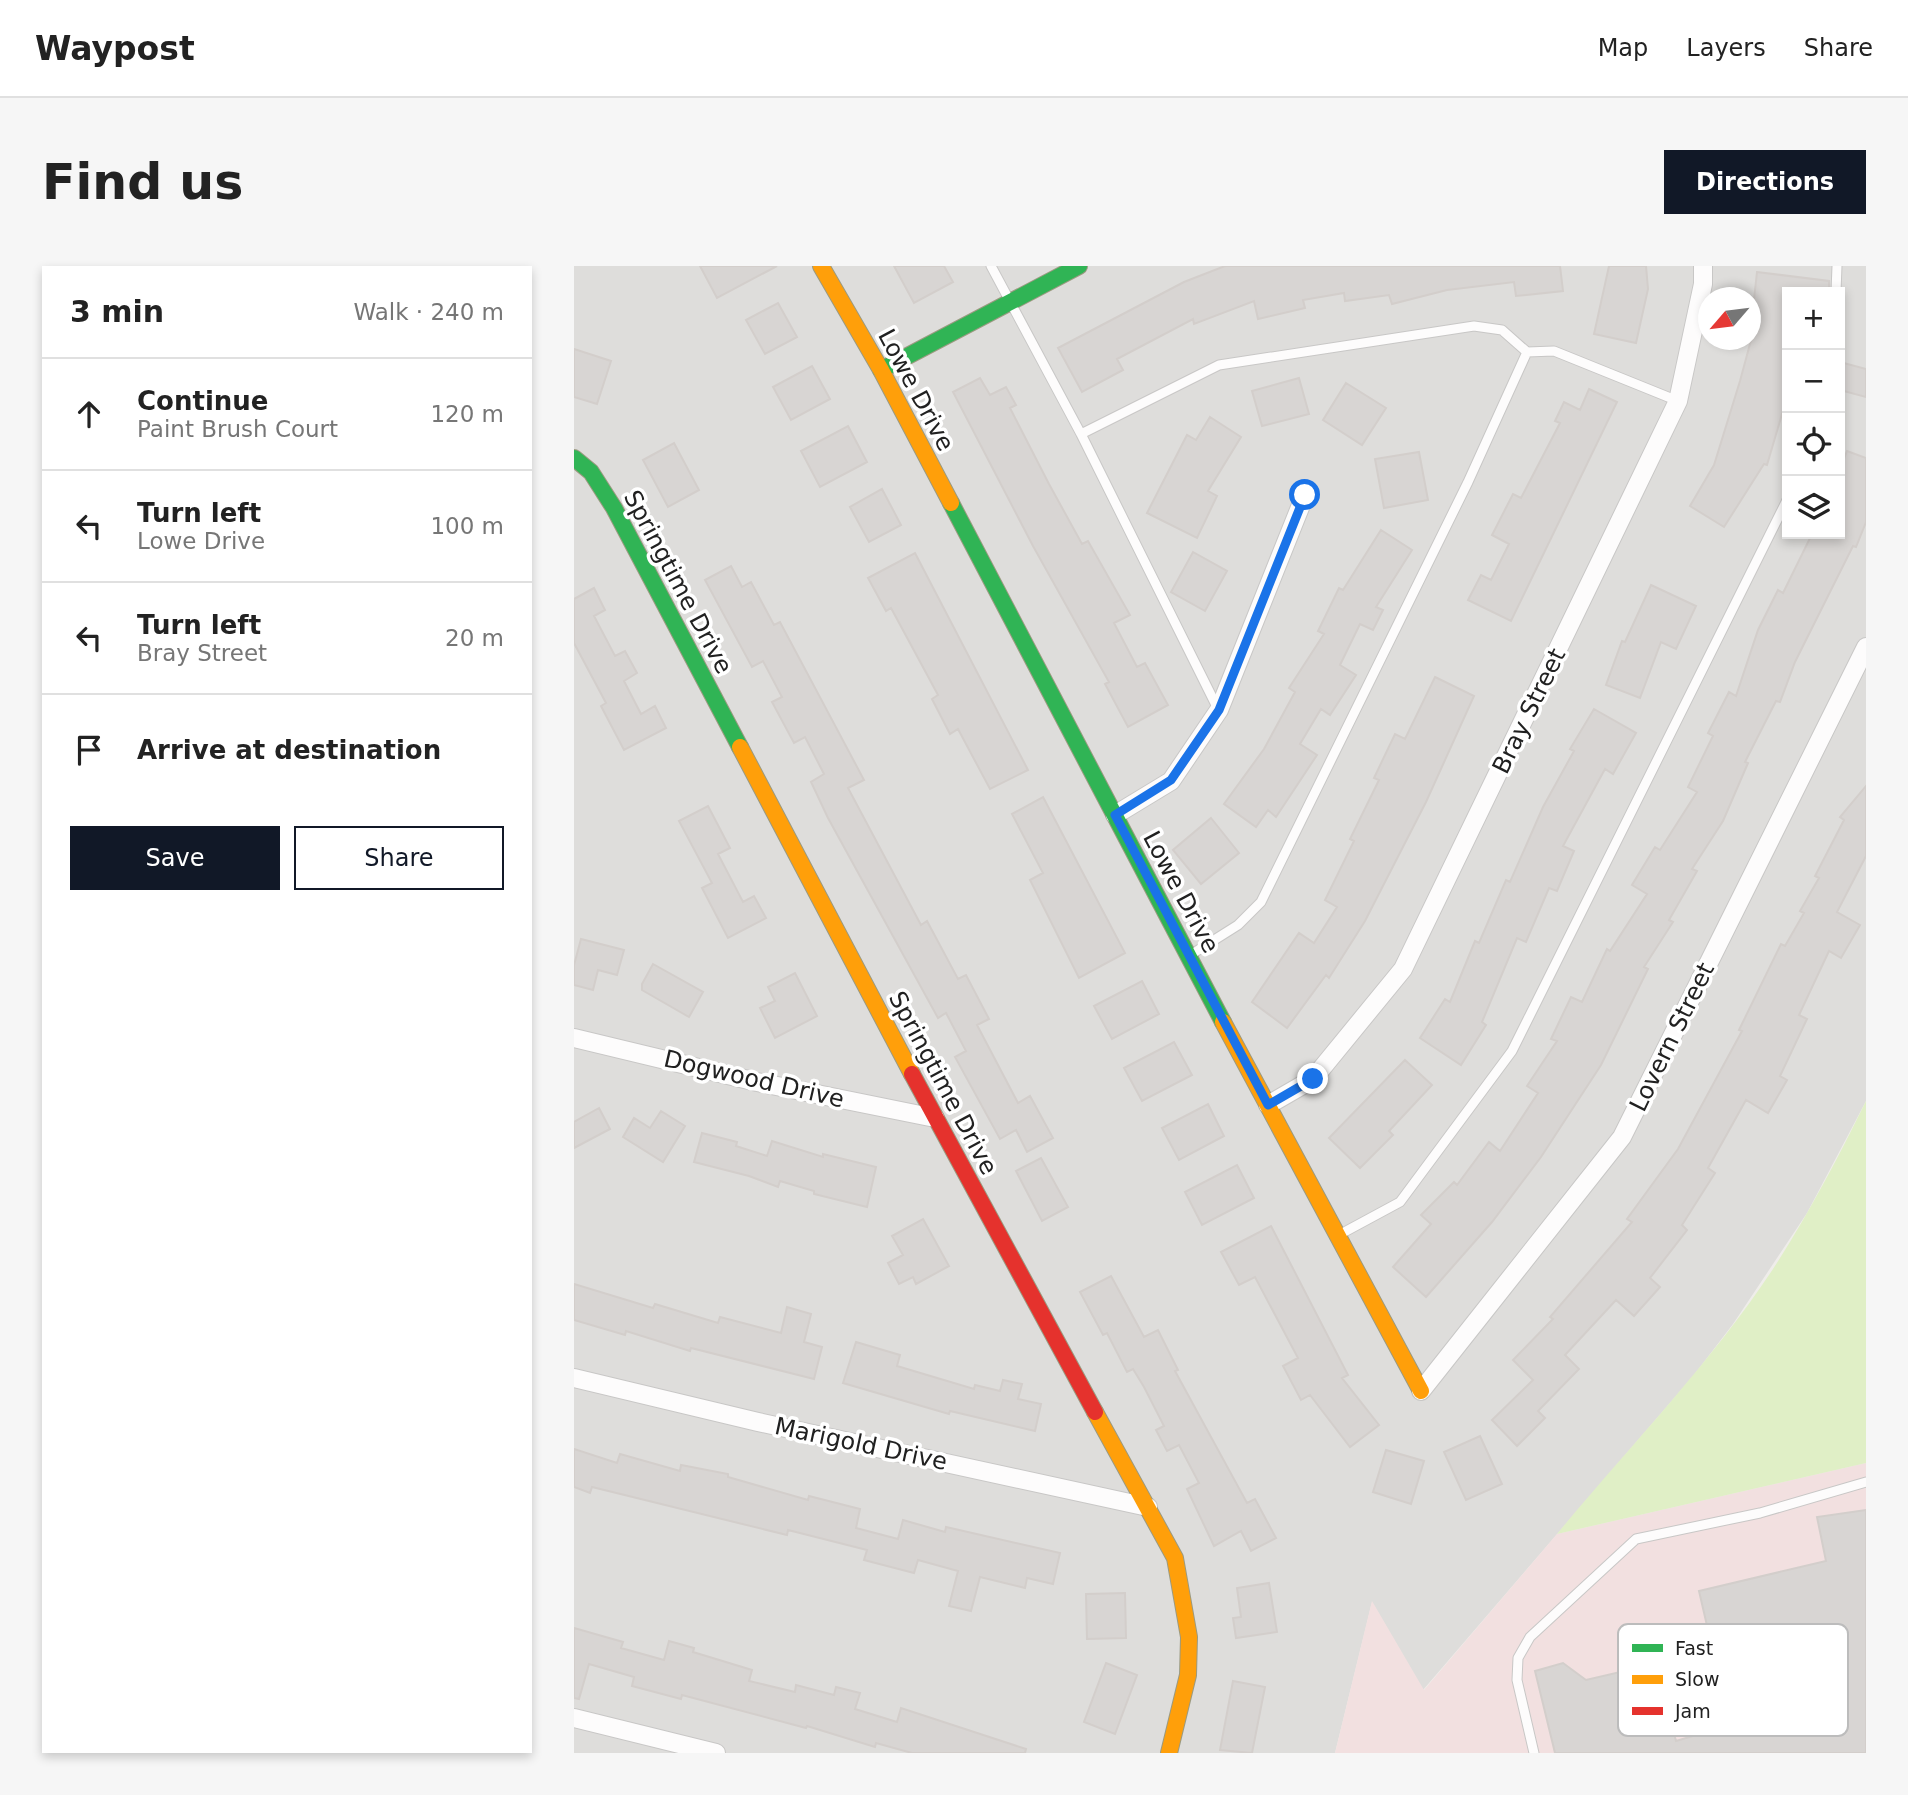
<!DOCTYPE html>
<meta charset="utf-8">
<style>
body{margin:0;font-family:"DejaVu Sans",sans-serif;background:#f6f6f6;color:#222}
.controls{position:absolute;right:21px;top:21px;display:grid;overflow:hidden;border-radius:0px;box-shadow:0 4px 10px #0003}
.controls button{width:63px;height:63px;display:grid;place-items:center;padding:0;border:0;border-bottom:2px solid #e0e0e0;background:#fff;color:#222;font:35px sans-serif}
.compass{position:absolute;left:1124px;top:21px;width:63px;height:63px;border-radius:50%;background:#fff;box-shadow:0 4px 10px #0003;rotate:242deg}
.stop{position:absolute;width:21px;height:21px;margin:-16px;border:5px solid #1a73e8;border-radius:50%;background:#fff}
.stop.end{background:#1a73e8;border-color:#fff;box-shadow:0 2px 7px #0008}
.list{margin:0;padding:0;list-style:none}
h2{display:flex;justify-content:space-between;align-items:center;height:91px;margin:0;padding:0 28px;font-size:30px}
h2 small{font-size:23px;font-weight:400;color:#767676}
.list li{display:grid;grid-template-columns:46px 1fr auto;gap:21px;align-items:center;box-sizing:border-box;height:112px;padding:0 28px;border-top:2px solid #e0e0e0}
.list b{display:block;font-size:26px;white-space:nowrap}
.list p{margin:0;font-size:23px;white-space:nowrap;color:#767676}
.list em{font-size:23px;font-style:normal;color:#767676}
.actions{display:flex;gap:14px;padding:21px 28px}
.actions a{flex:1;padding:16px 0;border:2px solid #111827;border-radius:0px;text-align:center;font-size:24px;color:#111827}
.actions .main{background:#111827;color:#fff}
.icon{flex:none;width:38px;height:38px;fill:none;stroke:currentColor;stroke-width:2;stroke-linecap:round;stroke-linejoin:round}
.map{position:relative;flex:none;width:1292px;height:1487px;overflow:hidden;border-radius:0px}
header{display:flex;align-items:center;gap:42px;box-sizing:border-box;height:98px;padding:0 35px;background:#fff;border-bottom:2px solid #e0e0e0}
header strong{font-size:33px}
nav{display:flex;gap:38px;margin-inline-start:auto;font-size:24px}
.intro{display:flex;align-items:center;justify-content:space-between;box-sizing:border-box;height:168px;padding:0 42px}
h1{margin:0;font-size:49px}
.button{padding:18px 32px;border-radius:0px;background:#111827;color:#fff;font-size:24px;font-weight:700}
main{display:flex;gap:42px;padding:0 42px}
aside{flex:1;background:#fff;border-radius:0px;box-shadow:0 4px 10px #0003}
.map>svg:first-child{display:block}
</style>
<header>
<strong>Waypost</strong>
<nav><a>Map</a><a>Layers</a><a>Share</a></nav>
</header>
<div class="intro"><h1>Find us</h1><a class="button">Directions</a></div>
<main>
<aside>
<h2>3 min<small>Walk · 240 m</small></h2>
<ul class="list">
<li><svg class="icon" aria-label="ahead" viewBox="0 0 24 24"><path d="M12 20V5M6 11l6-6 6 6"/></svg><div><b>Continue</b><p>Paint Brush Court</p></div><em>120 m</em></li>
<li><svg class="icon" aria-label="left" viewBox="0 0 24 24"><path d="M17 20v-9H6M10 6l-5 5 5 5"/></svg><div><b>Turn left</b><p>Lowe Drive</p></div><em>100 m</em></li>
<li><svg class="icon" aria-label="left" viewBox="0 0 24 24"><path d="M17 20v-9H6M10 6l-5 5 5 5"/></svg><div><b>Turn left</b><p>Bray Street</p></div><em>20 m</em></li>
<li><svg class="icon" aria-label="arrive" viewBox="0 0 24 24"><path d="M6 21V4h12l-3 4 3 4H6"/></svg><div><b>Arrive at destination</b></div></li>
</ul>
<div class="actions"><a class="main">Save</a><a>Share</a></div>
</aside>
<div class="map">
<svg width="1292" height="1487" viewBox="0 0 1292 1487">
<rect width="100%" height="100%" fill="#efedea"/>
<path fill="#dedddb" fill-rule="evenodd" d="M0,0H1292V835L1233,947L1159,1058L1120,1109L849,1424L798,1336L761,1487H0ZM1213,26H1266V268H1213ZM1134,32H1176V74H1134Z"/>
<path fill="#f2e0e0" d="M1292,1197V1487H761L798,1335L850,1424L983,1268Z"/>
<path fill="#e0efc6" d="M1292,835V1197L983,1268C1055,1181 1136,1098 1199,1003C1234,949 1264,892 1292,835Z"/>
<path fill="#d8d5d3" stroke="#d3cecb" stroke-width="2" d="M126,0H203L143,32Z
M320,0H370L379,16L340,37Z
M651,0H986L989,25L942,30L940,16L873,24L818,38L815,29L771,35L770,27L729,34L731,42L684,53L680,35L620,58L619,53L543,93L549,104L508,126L484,82L610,16Z
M1035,0H1072L1074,23L1062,77L1020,68Z
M1183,6L1255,15V26H1213V131L1193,199L1190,198L1150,261L1116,240L1140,199L1166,115L1183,52H1178Z
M204,37L223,71L191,88L172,54Z
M0,83L37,95L23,138L0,131Z
M1266,96L1292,103V131L1266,124Z
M238,100L256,133L217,154L199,121Z
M406,112L416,129L432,121L442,139L436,142L475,218L508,278L514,275L556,349L540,357L563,401L571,397L594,439L554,461L531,418L535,416L459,280L379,126Z
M725,112L735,148L688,160L678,125Z
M772,117L812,142L788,179L749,154Z
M1015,123L1043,136L937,355L894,334L907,309L917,314L935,278L918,269L939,228L947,232L986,157L981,155L990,136L1006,144Z
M636,151L667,171L634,225L643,230L623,272L573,247L613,169L622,174Z
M274,160L293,196L246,221L227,185Z
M100,177L125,224L94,241L69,194Z
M1273,185L1292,192V256L1282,281L1279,280L1221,396L1206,436L1202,435L1171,496L1174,497L1149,555L1118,603L1123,605L1095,654L1099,656L1070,701L1074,703L1027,799L967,891L918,956L852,1031L819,1001L857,958L847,949L880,916L883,919L915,876L926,885L964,827L953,820L983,775L977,773L997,731L1008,736L1033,683L1036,685L1073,628L1058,619L1081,581L1086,584L1123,526L1114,521L1139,470L1134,467L1155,426L1162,430L1184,364L1204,324L1209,327L1238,268H1266V203Z
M845,186L854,234L810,242L801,193Z
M308,223L327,259L295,276L276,241Z
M807,264L838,284L802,341L809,344L799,364L786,358L766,399L782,409L756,449L747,443L726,478L743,489L702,551L694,544L682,561L650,538L690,483L721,426L715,422L750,368L744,365L765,322L769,324Z
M619,286L653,305L631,345L597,326Z
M341,287L454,504L416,523L384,463L376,468L358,433L364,429L317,342L312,345L294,312Z
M157,300L168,321L177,316L200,359L206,356L290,514L274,522L347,659L353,655L384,713L392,709L415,753L403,759L444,837L456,830L479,872L453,886L442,864L426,873L381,791L392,785L372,747L364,752L254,552L237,516L250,508L231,471L220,477L198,436L208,431L189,395L178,401L131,314Z
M1077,319L1122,340L1102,383L1087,376L1066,432L1032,419L1048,375L1051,376Z
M20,322L31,344L20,350L41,390L51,385L63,407L50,415L67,448L81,440L92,462L50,484L27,440L32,437L0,377V333Z
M861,411L900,430L852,536L791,655L755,712L752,709L713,762L678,736L725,667L740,677L763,641L751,634L780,575L776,573L805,514L800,512L821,468L831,473Z
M1020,443L1062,467L1039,508L1031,503L989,580L1000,585L983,625L975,622L952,676L943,672L908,756L912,759L887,799L846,772L871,733L876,736L901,675L905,677L932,614L936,616L969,541L1000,485L996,483Z
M1292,520V590L1263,646L1286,659L1267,692L1255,685L1225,749L1233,753L1206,810L1213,814L1194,847L1172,834L1134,902L1141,907L1108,959L1113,964L1076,1012L1086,1021L1060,1050L1042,1034L991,1089L1005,1103L964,1145L971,1152L943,1180L918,1154L959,1114L939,1094L979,1053L976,1051L1058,956L1053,953L1104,883L1168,765L1165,764L1207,678L1211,680L1230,647L1226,645L1245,612L1241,610L1270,554L1266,551Z
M469,531L551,687L505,712L456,614L469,607L438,548Z
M134,540L156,582L144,588L169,636L180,630L192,652L154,672L128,622L138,617L105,555Z
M637,552L665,587L627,618L599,584Z
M7,673L50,684L43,709L24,704L19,724L0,719V699Z
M79,698L129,726L115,751L68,724V718Z
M221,707L243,750L201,772L186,742L201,735L194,721Z
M568,715L585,748L538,773L520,740Z
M600,776L618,809L568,835L550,802Z
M831,794L858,819L815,865L819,869L786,902L755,872Z
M634,838L650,870L605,894L588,862Z
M25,842L36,863L0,882V856Z
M87,845L111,860L89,896L49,871L60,852L76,862Z
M128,867L163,876L162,880L193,890L198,875L249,891V888L302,901L293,941L240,928V925L206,915L204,921L175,910L120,896Z
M467,892L494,941L468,955L442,905Z
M663,899L680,932L628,959L611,926Z
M349,953L375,1000L342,1018L339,1011L325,1018L314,997L329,989L318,970Z
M697,960L774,1109L768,1112L805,1159L776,1181L736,1129L727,1134L709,1100L724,1092L681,1011L665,1019L647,986Z
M537,1010L570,1071L584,1064L604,1104L601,1105L673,1237L681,1233L702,1272L677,1285L667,1265L640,1280L613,1223L625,1217L605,1179L593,1185L582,1164L590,1160L570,1121L559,1103L553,1106L533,1067L529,1069L506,1026Z
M0,1018L79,1042L81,1038L144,1057L146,1051L207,1067L213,1041L237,1048L230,1076L248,1081L240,1113L117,1082L116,1085L52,1065L51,1069L0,1054Z
M282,1076L326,1089L323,1100L400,1123L401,1119L426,1125L429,1114L448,1118L444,1133L467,1138L461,1165L376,1145L375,1148L269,1117Z
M906,1170L928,1218L892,1234L870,1186Z
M0,1183L43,1197L46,1188L106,1205L107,1199L154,1208V1211L234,1234L235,1230L286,1243L282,1262L324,1273L329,1254L371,1266L372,1261L486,1287L479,1318L453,1312L451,1322L406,1311L397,1345L375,1340L384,1305L344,1294L340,1307L290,1294L293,1284L214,1264L213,1269L18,1221L16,1227L0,1221Z
M812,1184L850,1195L837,1238L799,1226Z
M1292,1244V1487H981L961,1405L989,1397L1012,1414L1081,1398L1102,1475L1156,1459L1125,1325L1252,1295L1243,1251Z
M695,1317L703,1366L662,1372L659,1352L667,1351L663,1322Z
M551,1327L552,1372L513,1373L512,1328Z
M0,1362L49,1376L47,1382L90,1394L95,1375L120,1382L119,1386L178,1404L175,1415L221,1426L222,1419L260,1429L262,1421L286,1427L281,1443L323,1456L327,1442L452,1483L451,1487H338L302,1477L301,1481L233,1460L232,1462L108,1429L107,1433L58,1420L60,1411L15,1398L5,1433L0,1432Z
M532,1397L563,1409L541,1468L510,1456Z
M659,1415L691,1421L678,1487L646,1484Z"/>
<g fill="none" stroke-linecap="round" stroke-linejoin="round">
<g stroke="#c8c7c6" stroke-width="11">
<path id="lane" d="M417,0L507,168L645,99L900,60L928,64L953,86L894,216L687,636L664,659L618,688
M1262,26L1263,0
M953,86L980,85L1104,135
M507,168L644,443
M763,970L826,936L938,785L1213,234
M960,1487L943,1414L944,1392L956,1371L1062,1273L1186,1247L1292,1216"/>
</g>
<g stroke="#c8c7c6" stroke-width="20">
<path id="street" d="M541,549L597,515L645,444L731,229
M0,772L183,816L361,852
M694,839L739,813L829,703L1104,135L1129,18V0
M0,1112L184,1156L574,1241
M847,1125L1048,871L1292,381
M0,1452L142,1487"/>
</g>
<g stroke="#9b9a80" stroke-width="18">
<path id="fast" d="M307,104L505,0
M0,192L17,206L40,242L166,481
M377,237L649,756"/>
</g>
<g stroke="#9b9a80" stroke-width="18">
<path id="slow" d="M247,0L307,104L377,237
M166,481L338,808
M649,756L847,1125
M521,1146L601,1292L615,1371L614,1409L595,1487"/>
</g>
<g stroke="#9b9a80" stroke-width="18">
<path id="jam" d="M338,808L521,1146"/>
</g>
<use href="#lane" stroke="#fdfcfc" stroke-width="9"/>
<use href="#street" stroke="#fdfcfc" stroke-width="18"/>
<use href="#fast" stroke="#30b455" stroke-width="16"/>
<use href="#slow" stroke="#ff9f0a" stroke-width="16"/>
<use href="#jam" stroke="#e5322d" stroke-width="16"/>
</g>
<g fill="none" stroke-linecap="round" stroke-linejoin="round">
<path stroke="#1a73e8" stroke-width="9" d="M731,229L645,444L597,514L541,549L694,839L739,813"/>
</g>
<g text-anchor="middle" stroke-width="7" stroke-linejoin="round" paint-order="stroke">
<g font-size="24" fill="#212121" stroke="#fff">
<text transform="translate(342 124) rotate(62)" y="8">Lowe Drive</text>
<text transform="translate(104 316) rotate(62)" y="8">Springtime Drive</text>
<text transform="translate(955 445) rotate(-64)" y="8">Bray Street</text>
<text transform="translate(607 626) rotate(62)" y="8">Lowe Drive</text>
<text transform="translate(1098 771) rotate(-64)" y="8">Lovern Street</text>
<text transform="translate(180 813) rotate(13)" y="8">Dogwood Drive</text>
<text transform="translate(369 817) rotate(62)" y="8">Springtime Drive</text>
<text transform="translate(287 1178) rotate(12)" y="8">Marigold Drive</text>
</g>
</g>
<rect x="1044" y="1358" width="230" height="112" rx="10" fill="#fff" stroke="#bcbcbc" stroke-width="2"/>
<rect x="1058" y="1378" width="31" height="8" fill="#30b455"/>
<rect x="1058" y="1409" width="31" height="9" fill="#ff9f0a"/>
<rect x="1058" y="1441" width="31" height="8" fill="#e5322d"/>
<g font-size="19" fill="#212121">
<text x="1101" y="1389">Fast</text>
<text x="1101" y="1420">Slow</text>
<text x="1101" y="1452">Jam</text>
</g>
</svg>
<div class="controls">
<button>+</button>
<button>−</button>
<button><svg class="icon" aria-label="locate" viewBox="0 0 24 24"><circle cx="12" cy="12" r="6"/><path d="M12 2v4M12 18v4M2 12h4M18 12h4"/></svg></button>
<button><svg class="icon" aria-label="layers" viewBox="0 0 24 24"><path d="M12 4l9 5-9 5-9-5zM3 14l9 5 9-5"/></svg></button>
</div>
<svg class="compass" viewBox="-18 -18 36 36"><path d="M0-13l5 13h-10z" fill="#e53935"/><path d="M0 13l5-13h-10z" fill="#767676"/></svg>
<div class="stop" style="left:731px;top:229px"></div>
<div class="stop end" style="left:739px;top:813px"></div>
</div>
</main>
